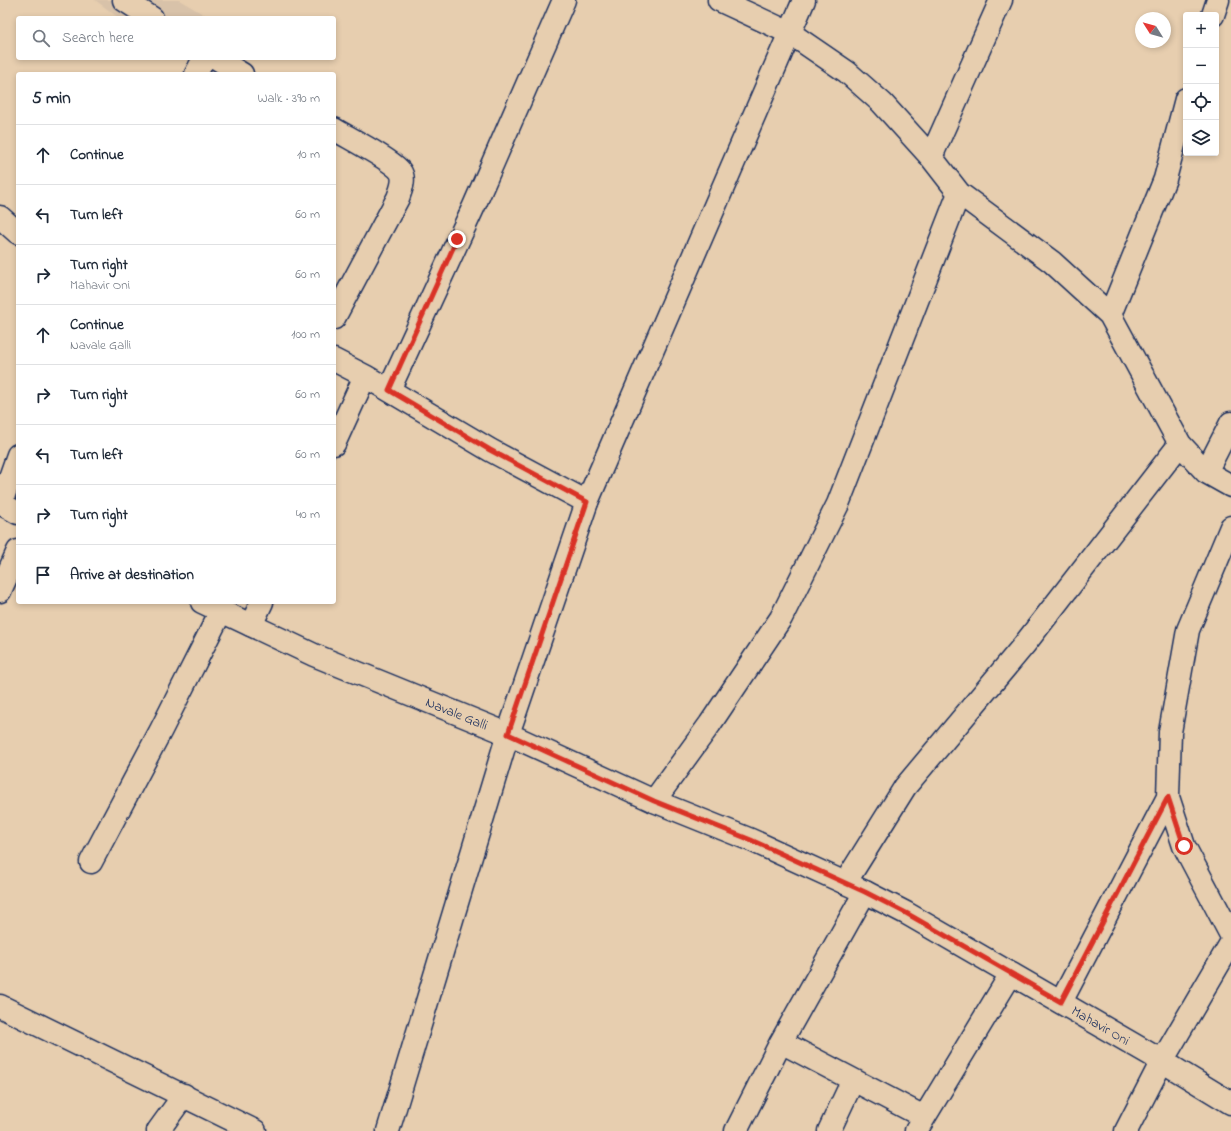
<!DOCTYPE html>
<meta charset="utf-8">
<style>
body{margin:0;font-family:"Indie Flower",sans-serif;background:#f6f6f7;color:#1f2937}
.controls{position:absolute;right:12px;top:12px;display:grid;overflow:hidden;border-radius:4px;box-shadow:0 2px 6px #0003}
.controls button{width:36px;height:36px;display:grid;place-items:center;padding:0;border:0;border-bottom:1px solid #e0e1e3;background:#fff;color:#1f2937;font:20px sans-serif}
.compass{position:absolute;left:1135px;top:12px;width:36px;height:36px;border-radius:50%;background:#fff;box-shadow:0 2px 6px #0003;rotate:307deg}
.stop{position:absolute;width:12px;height:12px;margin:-9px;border:3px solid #d93025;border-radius:50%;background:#fff}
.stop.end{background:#d93025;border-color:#fff;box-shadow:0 1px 4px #0008}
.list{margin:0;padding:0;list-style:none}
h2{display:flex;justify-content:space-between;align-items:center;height:52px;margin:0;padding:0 16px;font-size:17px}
h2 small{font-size:13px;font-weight:400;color:#747a83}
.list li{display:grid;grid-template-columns:26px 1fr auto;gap:12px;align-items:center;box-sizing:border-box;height:60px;padding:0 16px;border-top:1px solid #e0e1e3}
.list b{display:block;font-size:15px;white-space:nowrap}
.list p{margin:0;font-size:13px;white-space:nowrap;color:#747a83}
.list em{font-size:13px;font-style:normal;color:#747a83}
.icon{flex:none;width:22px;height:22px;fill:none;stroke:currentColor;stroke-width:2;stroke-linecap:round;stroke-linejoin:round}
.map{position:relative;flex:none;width:1231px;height:1131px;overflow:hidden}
.search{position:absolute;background:#fff;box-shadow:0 2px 6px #0003;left:16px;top:16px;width:320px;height:44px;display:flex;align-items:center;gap:10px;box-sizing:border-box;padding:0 14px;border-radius:4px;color:#747a83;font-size:15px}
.panel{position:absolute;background:#fff;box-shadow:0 2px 6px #0003;left:16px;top:72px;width:320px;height:532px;border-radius:4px}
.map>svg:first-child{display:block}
</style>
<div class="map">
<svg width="1231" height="1131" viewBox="0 0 1231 1131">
<rect width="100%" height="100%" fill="#e7ceaf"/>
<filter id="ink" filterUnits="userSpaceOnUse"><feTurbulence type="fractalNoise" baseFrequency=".025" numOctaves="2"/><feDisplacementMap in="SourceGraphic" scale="8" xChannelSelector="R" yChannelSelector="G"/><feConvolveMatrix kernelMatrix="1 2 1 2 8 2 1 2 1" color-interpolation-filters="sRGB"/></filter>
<g filter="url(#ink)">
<path fill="#d8c2a9" d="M95,0H179L210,18H119Z"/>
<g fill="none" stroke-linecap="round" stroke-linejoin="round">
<g stroke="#1b2f5e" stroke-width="25">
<path id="minor" d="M124,0L152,18
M719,0L790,33L847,72L882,103L931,157L959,193L1052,262L1110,315L1180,444L1206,472L1231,486
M1213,15L1218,0
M216,58L242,74
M196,74L204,58
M334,129C347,137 392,160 400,171C406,179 401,189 398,198L334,318
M931,157L1001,0
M0,217L18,233
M1110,315L1165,179L1186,99
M334,360L365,376L490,450L587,502
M389,390L474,206L564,0
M334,444L365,376
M1206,472L1231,423
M1,503L18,455
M1231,527L1188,630L1170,732L1168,797L1184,846L1231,935
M0,591L18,551
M251,625L262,602
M654,801L710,724L781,618L838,504L959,193
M91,862L161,730L221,611
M845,883L905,787L1024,645L1180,444
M1061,1002L1168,797
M781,1042L924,1117
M158,1131L184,1095
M736,1131L781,1042L865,892
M829,1131L853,1080
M916,1131L1011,974
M1126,1131L1162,1061L1231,943"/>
</g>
<g stroke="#1b2f5e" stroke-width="25">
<path id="tertiary" d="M0,503L18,513
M202,602L314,655L508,734L654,801L751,840L865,892L906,913L1162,1061L1231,1103
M0,1006L255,1131
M388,1131L508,734L587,502L804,0"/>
</g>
<use href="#minor" stroke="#e7ceaf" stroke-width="22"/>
<use href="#tertiary" stroke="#e7ceaf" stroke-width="22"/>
</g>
</g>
<g fill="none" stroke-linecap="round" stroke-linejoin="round" filter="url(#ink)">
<path stroke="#d93025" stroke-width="5" d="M457,239L389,390L490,450L587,502L508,734L654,801L751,840L865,892L906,913L1061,1002L1168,797L1184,846"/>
</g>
<g text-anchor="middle" stroke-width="3.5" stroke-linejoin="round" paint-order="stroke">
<g font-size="14" fill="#1b2f5e" stroke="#e7ceaf">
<text transform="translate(457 713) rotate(22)" y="5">Navale Galli</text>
<text transform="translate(1101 1025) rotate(30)" y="5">Mahavir Oni</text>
</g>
</g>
</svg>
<div class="controls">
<button>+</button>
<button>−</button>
<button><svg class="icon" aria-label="locate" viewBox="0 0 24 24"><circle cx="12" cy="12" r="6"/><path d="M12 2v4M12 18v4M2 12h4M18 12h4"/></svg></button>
<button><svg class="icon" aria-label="layers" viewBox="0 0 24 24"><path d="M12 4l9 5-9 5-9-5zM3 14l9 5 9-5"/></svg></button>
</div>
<svg class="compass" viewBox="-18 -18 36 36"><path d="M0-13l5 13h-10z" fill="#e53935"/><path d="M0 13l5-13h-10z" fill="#747a83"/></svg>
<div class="stop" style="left:1184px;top:846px"></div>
<div class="stop end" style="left:457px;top:239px"></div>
<div class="search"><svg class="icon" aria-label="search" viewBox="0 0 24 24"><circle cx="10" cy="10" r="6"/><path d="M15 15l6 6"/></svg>Search here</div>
<section class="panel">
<h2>5 min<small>Walk · 390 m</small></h2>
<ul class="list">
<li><svg class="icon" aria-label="ahead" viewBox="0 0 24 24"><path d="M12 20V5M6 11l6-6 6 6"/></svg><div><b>Continue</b></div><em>10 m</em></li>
<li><svg class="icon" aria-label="left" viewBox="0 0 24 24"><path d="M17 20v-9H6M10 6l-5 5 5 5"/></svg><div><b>Turn left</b></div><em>60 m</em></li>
<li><svg class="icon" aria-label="right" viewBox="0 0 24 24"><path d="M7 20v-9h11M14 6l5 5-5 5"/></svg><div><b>Turn right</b><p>Mahavir Oni</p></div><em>60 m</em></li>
<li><svg class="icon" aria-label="ahead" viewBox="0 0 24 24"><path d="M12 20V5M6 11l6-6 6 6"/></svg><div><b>Continue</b><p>Navale Galli</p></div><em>100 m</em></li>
<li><svg class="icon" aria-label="right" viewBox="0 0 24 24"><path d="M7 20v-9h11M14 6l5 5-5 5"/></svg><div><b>Turn right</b></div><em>60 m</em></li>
<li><svg class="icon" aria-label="left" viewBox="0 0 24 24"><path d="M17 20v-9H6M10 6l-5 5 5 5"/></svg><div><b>Turn left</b></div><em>60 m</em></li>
<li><svg class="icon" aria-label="right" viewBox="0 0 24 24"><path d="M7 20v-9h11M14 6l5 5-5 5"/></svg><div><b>Turn right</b></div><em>40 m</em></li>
<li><svg class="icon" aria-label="arrive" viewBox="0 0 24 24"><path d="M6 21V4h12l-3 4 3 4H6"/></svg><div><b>Arrive at destination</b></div></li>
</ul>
</section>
</div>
